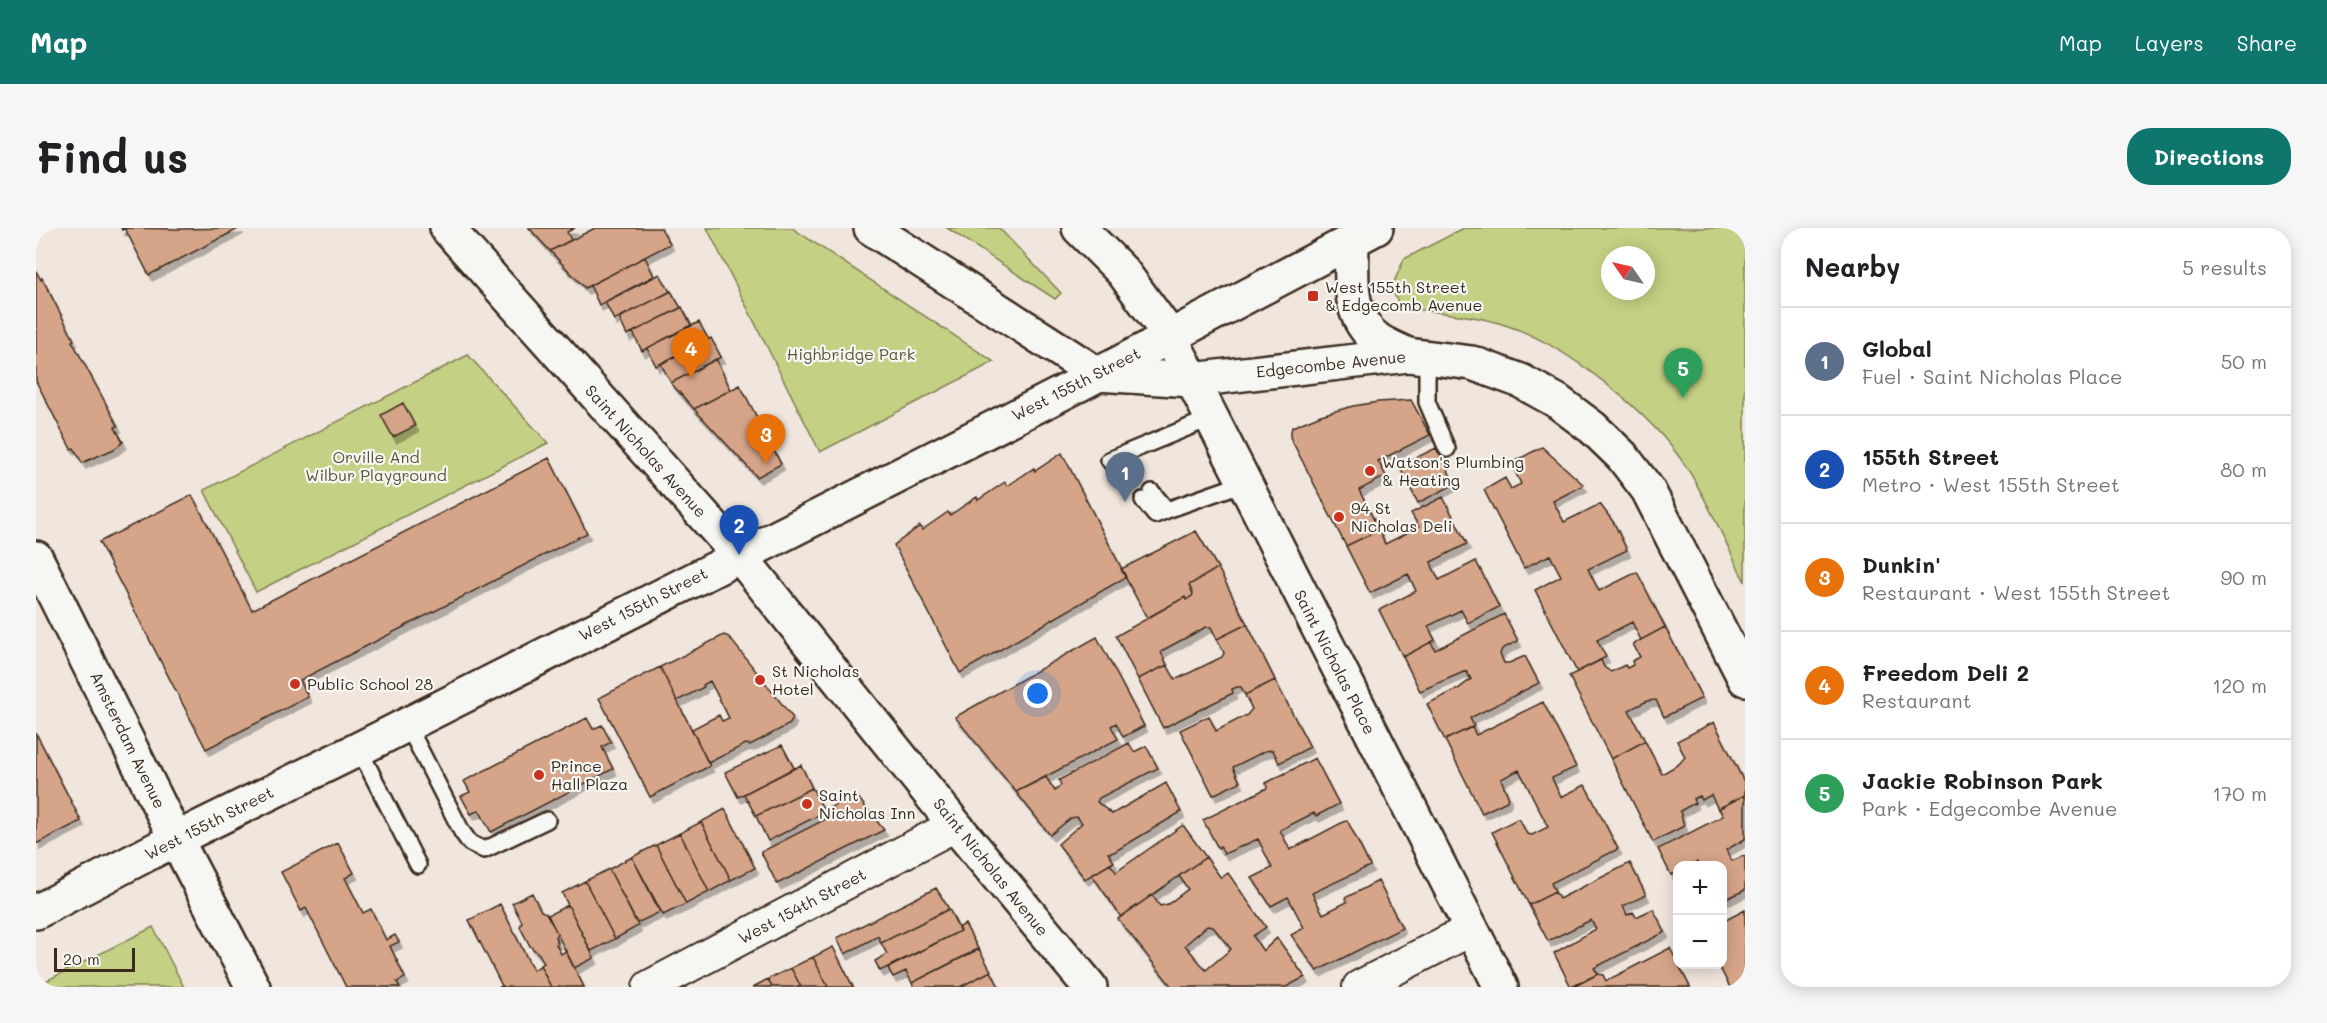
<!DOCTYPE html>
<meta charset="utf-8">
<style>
body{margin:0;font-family:Mali,sans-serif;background:#f6f6f6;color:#202124}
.controls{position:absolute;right:18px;bottom:18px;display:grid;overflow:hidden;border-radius:12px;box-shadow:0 3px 15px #0003}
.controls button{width:54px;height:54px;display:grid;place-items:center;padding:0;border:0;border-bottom:2px solid #e0e0e0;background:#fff;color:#202124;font:30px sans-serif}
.compass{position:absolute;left:1565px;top:18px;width:54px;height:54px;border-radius:50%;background:#fff;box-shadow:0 3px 15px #0003;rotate:304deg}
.scale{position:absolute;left:18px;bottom:15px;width:81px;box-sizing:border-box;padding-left:6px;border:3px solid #3b2a1e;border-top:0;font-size:16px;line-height:21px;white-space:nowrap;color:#3b2a1e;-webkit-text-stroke:4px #f6f6f2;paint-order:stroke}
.you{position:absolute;left:1002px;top:466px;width:21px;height:21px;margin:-15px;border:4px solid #fff;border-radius:50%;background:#1a73e8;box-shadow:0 0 0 9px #1a73e833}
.badge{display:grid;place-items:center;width:39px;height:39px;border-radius:50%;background:#0f766e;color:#fff;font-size:20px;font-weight:700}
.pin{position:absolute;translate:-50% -50px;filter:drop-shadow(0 2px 3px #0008)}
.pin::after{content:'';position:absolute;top:32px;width:21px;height:18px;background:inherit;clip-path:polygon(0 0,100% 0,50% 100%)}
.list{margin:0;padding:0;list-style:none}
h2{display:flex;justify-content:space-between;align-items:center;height:78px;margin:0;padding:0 24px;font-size:26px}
h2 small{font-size:20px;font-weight:400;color:#757577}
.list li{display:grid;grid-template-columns:39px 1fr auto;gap:18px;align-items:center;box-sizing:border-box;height:108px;padding:0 24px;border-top:2px solid #e0e0e0}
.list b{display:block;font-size:22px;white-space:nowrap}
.list p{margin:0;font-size:20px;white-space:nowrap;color:#757577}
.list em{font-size:20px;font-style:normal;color:#757577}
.map{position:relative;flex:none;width:1709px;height:759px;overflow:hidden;border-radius:24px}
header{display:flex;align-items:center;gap:36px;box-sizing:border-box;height:84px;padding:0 30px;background:#0f766e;color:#fff}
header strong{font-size:28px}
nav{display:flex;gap:33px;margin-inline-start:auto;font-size:21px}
.intro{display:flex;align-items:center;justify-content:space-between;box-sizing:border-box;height:144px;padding:0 36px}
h1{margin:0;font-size:42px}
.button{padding:15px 27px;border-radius:24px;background:#0f766e;color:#fff;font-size:21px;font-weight:700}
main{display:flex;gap:36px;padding:0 36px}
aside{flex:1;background:#fff;border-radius:24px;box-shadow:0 3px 15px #0003}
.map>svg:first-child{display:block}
</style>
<header>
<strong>Map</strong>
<nav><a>Map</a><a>Layers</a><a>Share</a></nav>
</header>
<div class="intro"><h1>Find us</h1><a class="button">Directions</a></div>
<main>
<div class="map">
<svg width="1709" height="759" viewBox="0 0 1709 759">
<defs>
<filter id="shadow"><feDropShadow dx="3.5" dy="6" stdDeviation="0" flood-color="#0004"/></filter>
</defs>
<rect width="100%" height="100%" fill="#f0e6dd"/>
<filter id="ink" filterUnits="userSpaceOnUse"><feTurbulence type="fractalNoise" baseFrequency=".0167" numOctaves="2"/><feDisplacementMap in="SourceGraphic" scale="12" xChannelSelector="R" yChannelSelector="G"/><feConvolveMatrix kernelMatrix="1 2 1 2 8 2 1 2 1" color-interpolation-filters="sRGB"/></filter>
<g filter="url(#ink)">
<path fill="#c4d184" stroke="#807e51" stroke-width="1.5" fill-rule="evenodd" d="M671,0H756L958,134L784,224Z
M911,0H963L1025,65L1019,71Z
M1428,0H1709V354C1691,318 1672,273 1651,240C1616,186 1530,116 1469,97C1436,86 1399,85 1365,79L1355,61L1368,31ZM1574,27H1610V63H1574Z
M432,127L512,215L220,364L168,262Z
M117,699L148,759H0V758Z"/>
<path fill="#d6a589" stroke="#3b2a1e" stroke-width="1.5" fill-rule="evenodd" filter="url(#shadow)" d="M85,0L141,1L204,0L113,47L89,1L86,2Z
M493,0H539L531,4L535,12L514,23Z
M559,0H625L634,16L549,60L514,23Z
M609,29L618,48L563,77L554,57Z
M0,43L5,52L6,50L38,112L36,113L82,198L79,199L87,214L78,221L46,235L38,220L35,221L0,153Z
M624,46L634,64L578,92L569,74Z
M635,63L645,80L591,107L583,90Z
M646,79L655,97L606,123L597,104Z
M663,94L672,111L620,138L611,120Z
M675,110L685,129L635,155L625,136Z
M680,131L695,162L658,181L635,155Z
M704,157L745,236L721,249L658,181Z
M1375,172L1394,207L1342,233L1350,248L1323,262L1343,302L1310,318L1254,209L1256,199L1285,187L1317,178L1342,174Z
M367,175L379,198L357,209L345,187Z
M1506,219L1548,257L1517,273L1528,294L1564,276L1578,295L1588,316L1591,322L1552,341L1563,363L1601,344L1629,399L1605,412L1596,394L1561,412L1570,429L1541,444L1499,362L1525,348L1514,327L1488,340L1448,262L1469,250L1475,261L1485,256L1475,235Z
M1400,220L1419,256L1382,275L1363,238Z
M1026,225L1090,349L924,445L858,317L884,298L886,302L912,284L914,287L941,269L942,272L969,254L971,258L998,240L999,243Z
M513,230L551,305L264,452L272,469L170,521L63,314L156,267L216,382Z
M1407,269L1431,316L1395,334L1397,340L1403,352L1440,333L1463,379L1432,395L1425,382L1392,398L1399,412L1367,429L1343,382L1380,363L1372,346L1334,365L1310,318L1343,302L1349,316L1383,299L1375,285Z
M1160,303L1182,340L1153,357L1157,366L1156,368L1150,372L1149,369L1111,390L1085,341Z
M1182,340L1211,396L1181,411L1175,399H1170L1129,421L1125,424L1131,437L1102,451L1080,408L1149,369L1150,372L1156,368L1157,366L1153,357Z
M1468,386L1482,413L1466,421L1464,426L1468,435H1473L1489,428L1503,455L1434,490L1438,498L1409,512L1391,476L1422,461L1435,451L1430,443L1384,463L1367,429L1395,414L1399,422Z
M1211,396L1239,452L1209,467L1205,459H1201L1196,461L1197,465L1127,500L1102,451L1131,437L1139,451L1143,450L1186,429L1188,425L1181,411Z
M1629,399L1666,470L1628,489L1620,472L1611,473L1593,482L1609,513L1575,531L1533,448L1565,432L1568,439L1575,444L1589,437L1591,440L1597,437L1596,433L1604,429L1597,416Z
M688,407L693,409L757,490L754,496L714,517L710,516L672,535L656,501L683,487L686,493L693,490L674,453L667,457L668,459L641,473L624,439Z
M1061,409L1108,498L1087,509L1080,495L1075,498L1082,511L980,564L919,489Z
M624,439L674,538L614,569L563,470Z
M1239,452L1274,519L1243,535L1237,522L1229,523L1197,539L1204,554L1177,567L1144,502L1173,488L1180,503L1211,487L1216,481L1209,467Z
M1507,474L1540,539L1516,550L1520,559L1525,569L1549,557L1582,621L1515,655L1519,664L1493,677L1456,604L1481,591L1484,592L1491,606L1496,607L1512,599L1483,542L1465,551L1472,568L1471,573L1446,585L1409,512L1436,499L1440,507Z
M551,490L557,501L566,497L575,514L566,519L577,541L455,604L443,582L435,586L425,568L434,564L428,553Z
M1678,494L1709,556V567L1682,581L1675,567L1666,572L1664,568L1657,571L1659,575L1644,583L1648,598L1617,614L1575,531L1609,513L1626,546L1643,536L1649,529L1641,513Z
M0,505L45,593L0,616Z
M1093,515L1098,524L1110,518L1122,540L1063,570L1061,574L1076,586L1130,555L1145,584L1078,624L1072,625L1078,634L1049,651L1022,616L1046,595L1041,589L1035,590L1014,607L980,564L1010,549L1019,563L1025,557L1023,552Z
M746,517L758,540L702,569L689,544Z
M1279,530L1303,576L1280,588L1278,585L1244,602L1254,622L1311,592L1334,638L1276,665L1287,686L1311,674L1309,670L1342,653L1366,700L1281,743L1255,707L1268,700L1252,669L1235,678L1216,650L1236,640L1222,611L1188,626L1184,618L1182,620L1167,592L1231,560L1230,555Z
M765,537L776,560L720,588L708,566Z
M776,560L789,584L732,613L720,588Z
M820,567L848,602L741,656L725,624L794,589L791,581Z
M1709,567V611L1690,622L1696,633L1707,628L1709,629V662L1686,673V638H1663L1661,634L1655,638H1642V644L1635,647L1622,621L1687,588L1683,580Z
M689,581L719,640L695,652L665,594Z
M665,594L695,652L673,664L644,605Z
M1147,597L1170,629L1085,689L1056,647L1074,636L1080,644Z
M644,605L673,664L650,676L620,617Z
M302,615L318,645L309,650L327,685L335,681L350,712L359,707L363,714L354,718L369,750L361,754L364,759H310L270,680L265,683L245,644Z
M620,617L650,676L627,687L596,629Z
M596,629L624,684L601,695L573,641Z
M1170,629L1185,650L1192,645L1230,699L1217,708L1227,723L1241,710L1269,749L1250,759H1136L1082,691L1116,667L1124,678L1132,676L1152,661L1143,648ZM1171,698L1177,699L1195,721L1170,742L1149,717Z
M1594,635L1610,667L1587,678L1591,687L1597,684L1600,689L1617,681L1629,704L1558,740L1562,746L1535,759L1518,725L1560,701L1555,692L1512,713L1493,677L1519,664L1523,671Z
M573,641L602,698L579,711L549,653Z
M549,653L579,711L555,723L526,665Z
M900,660L913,681L845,715L842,708L809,726L801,710Z
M496,665L505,683L510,685L521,705L519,709L522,715L520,716L525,726L530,723L548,759H515L504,737L508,735L503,726L494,718L484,699L486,694L476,675Z
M464,676L497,742L504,738L515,759H463L466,758L433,692Z
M532,677L558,730L538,740L512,687Z
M913,681L924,703L844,743L839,733L851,726L845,715Z
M1709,682V759H1694L1682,736H1686V694Z
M929,696L942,721L876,755L870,743L857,749L852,740L924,703L922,700Z
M797,719L817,759H792L777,729Z
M1634,720L1654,759H1537L1562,746L1567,747L1570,753Z
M943,721L955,743L924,759H878L876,755Z
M777,729L792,759H765L755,740Z
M755,740L765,759H736L732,751Z
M955,743L963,759H924Z
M732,751L736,759H717Z"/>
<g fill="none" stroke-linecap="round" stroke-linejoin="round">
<g stroke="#3b2a1e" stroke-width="20">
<path id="lane" d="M1391,128V174L1411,221
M1080,240L1073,232L1175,190
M1116,264L1131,282L1208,255
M1107,272L1119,287L1131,282
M371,496L426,604L434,615L448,622L511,592
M323,521L382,637"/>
</g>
<g stroke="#3b2a1e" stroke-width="36">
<path id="street" d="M613,759L919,597
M1323,759L1436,701"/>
</g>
<g stroke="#3b2a1e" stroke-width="38">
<path id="secondary" d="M411,0L703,327L919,597L1054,759
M835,0L1061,146L1156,152L1372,127L1436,135L1485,153L1521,173L1557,200L1586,228L1612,262L1709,451
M1043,0L1087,44L1134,108L1465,759
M0,330L140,611L217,759"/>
</g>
<g stroke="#3b2a1e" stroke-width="38">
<path id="primary" d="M1316,12C1316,48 1310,89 1342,112C1351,118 1362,122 1372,127
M0,684L140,611L323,521L1042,157L1340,0"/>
</g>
<use href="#lane" stroke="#f6f6f2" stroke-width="15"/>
<use href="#street" stroke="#f6f6f2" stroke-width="32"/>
<use href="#secondary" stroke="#f6f6f2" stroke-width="33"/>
<use href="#primary" stroke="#f6f6f2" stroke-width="33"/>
</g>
</g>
<g fill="#c8321e" stroke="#f6f6f2" stroke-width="2">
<rect x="1271" y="62" width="12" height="12" rx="3"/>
<circle cx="1334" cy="243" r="6"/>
<circle cx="1303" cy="289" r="6"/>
<circle cx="724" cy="452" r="6"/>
<circle cx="259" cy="456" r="6"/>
<circle cx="503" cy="547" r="6"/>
<circle cx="771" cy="576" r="6"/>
</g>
<g text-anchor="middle" stroke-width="4.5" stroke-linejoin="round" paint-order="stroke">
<g font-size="16" fill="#3b2a1e" stroke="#f6f6f2" text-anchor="start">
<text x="1289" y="65">West 155th Street<tspan x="1289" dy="18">&amp; Edgecomb Avenue</tspan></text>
<text x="1346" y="240">Watson's Plumbing<tspan x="1346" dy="18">&amp; Heating</tspan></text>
<text x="1315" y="286">94 St<tspan x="1315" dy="18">Nicholas Deli</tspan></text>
<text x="736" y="449">St Nicholas<tspan x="736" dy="18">Hotel</tspan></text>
<text x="271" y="462">Public School 28</text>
<text x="515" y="544">Prince<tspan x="515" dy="18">Hall Plaza</tspan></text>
<text x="783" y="573">Saint<tspan x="783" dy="18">Nicholas Inn</tspan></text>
</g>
<g font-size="16" fill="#5d5438" stroke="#f6f6f2">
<text x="815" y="132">Highbridge Park</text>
<text x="340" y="235">Orville And<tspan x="340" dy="18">Wilbur Playground</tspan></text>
</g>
<g font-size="16" fill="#3b2a1e" stroke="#f6f6f2">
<text transform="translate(1295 136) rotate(-6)" y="6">Edgecombe Avenue</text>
<text transform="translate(1040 156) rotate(-27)" y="6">West 155th Street</text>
<text transform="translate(610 223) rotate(48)" y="6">Saint Nicholas Avenue</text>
<text transform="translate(607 376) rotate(-27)" y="6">West 155th Street</text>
<text transform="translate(1299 434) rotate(63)" y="6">Saint Nicholas Place</text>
<text transform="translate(92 512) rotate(64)" y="6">Amsterdam Avenue</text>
<text transform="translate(173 595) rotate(-27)" y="6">West 155th Street</text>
<text transform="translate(955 639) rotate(51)" y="6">Saint Nicholas Avenue</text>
<text transform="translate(766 678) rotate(-28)" y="6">West 154th Street</text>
</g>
</g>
</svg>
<div class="controls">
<button>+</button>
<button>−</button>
</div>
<svg class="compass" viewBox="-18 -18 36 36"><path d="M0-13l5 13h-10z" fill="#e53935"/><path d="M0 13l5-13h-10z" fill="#757577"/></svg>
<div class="scale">20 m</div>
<div class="you"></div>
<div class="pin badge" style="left:1089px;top:274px;background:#5c6f8a">1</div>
<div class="pin badge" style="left:703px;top:327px;background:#1a4fb4">2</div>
<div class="pin badge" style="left:730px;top:236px;background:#e8710a">3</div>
<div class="pin badge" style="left:655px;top:150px;background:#e8710a">4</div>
<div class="pin badge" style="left:1647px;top:170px;background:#2e9e5b">5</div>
</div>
<aside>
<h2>Nearby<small>5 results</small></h2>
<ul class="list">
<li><span class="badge" style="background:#5c6f8a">1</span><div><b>Global</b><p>Fuel · Saint Nicholas Place</p></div><em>50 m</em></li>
<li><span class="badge" style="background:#1a4fb4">2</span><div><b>155th Street</b><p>Metro · West 155th Street</p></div><em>80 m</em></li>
<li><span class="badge" style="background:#e8710a">3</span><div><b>Dunkin'</b><p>Restaurant · West 155th Street</p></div><em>90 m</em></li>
<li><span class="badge" style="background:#e8710a">4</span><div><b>Freedom Deli 2</b><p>Restaurant</p></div><em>120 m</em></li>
<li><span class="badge" style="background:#2e9e5b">5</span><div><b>Jackie Robinson Park</b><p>Park · Edgecombe Avenue</p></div><em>170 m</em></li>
</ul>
</aside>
</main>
